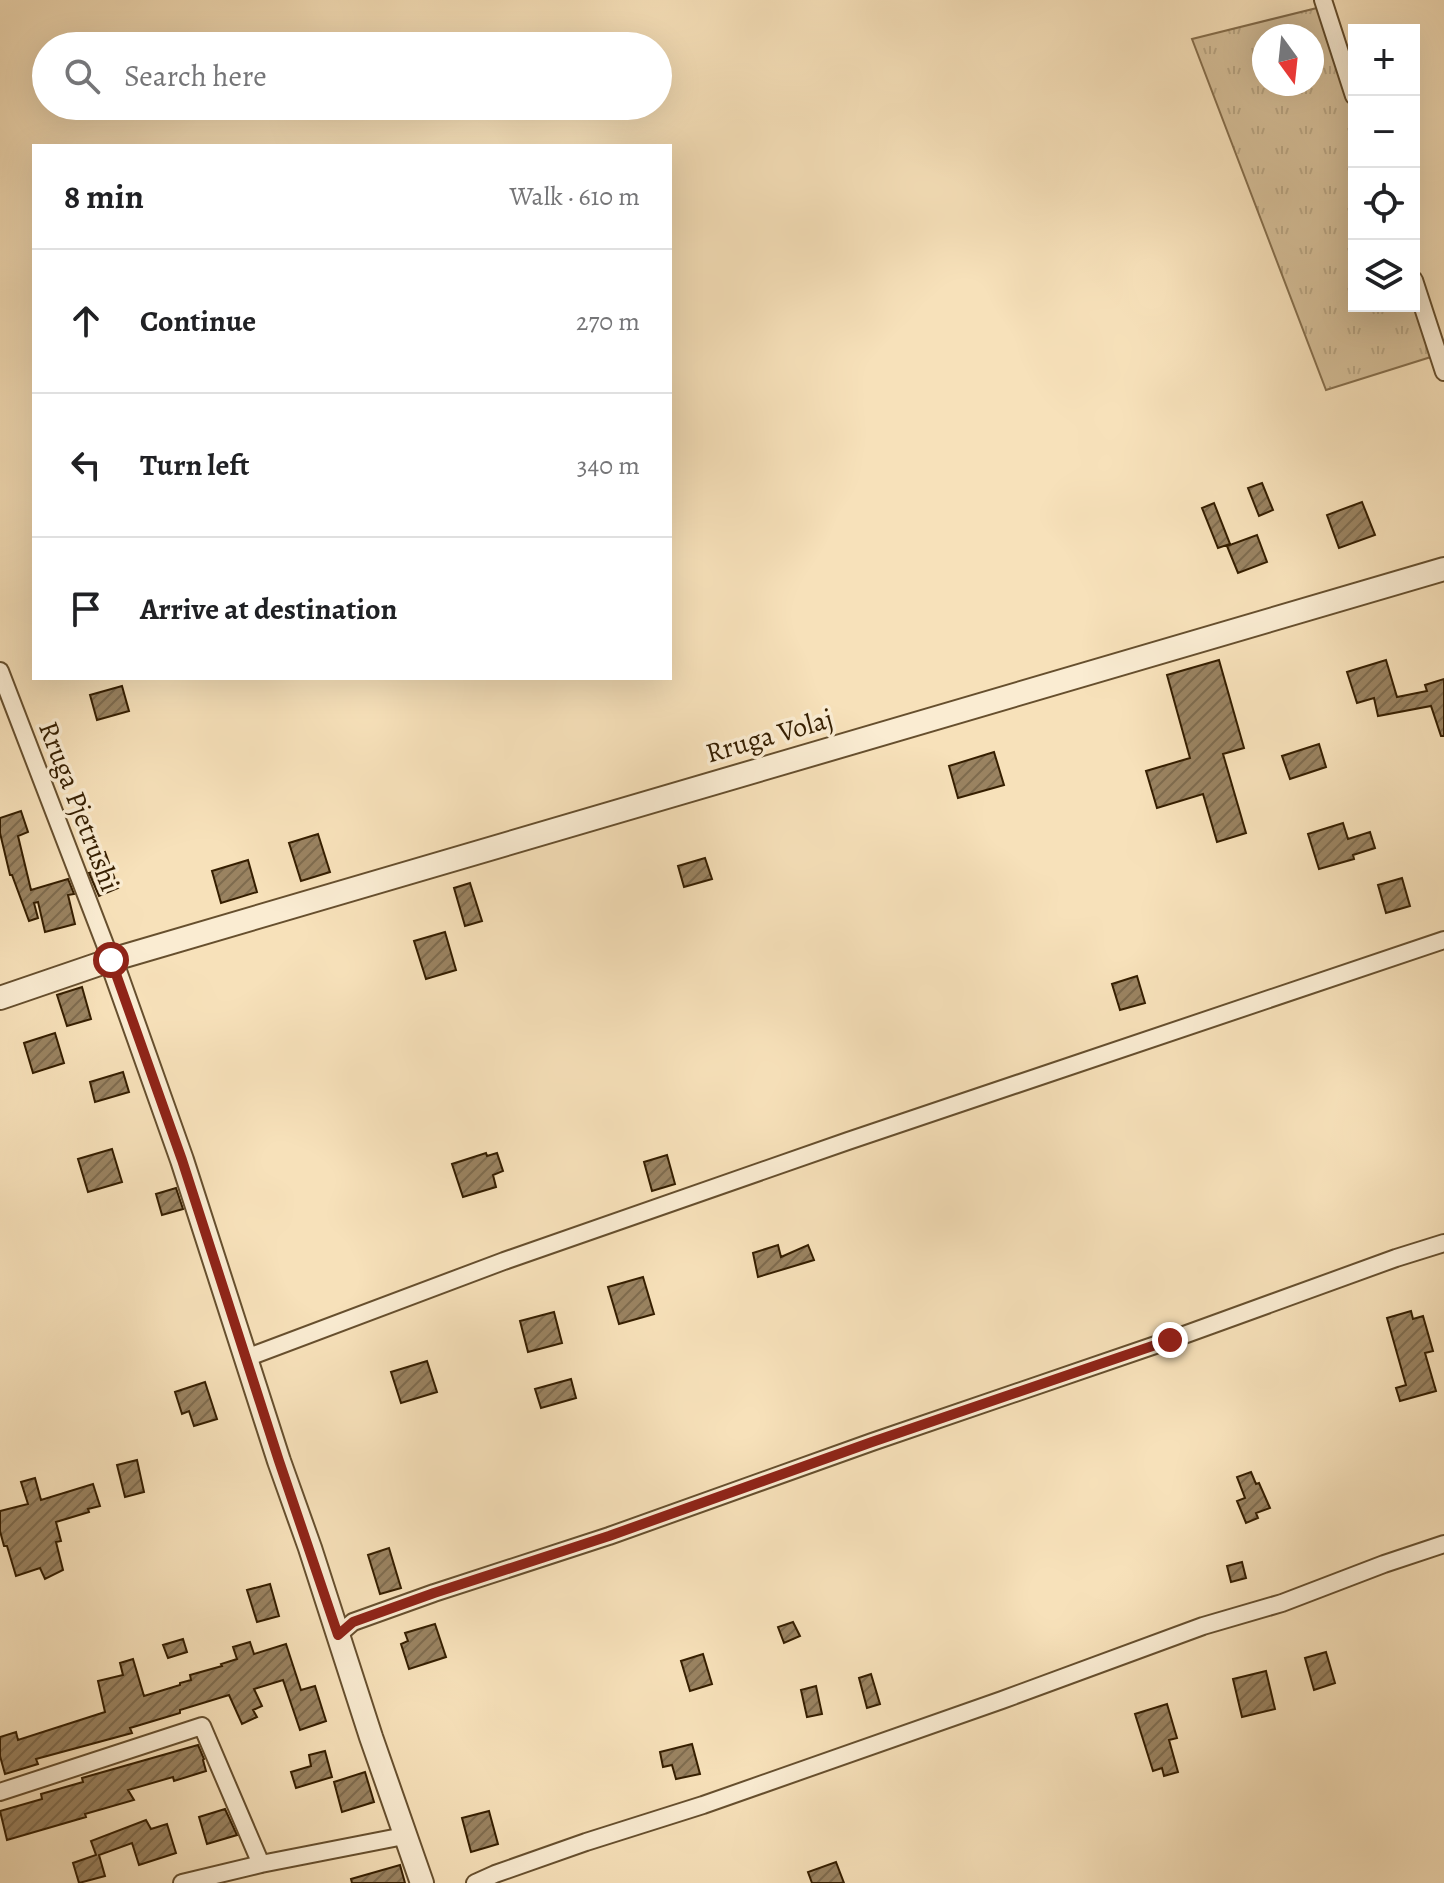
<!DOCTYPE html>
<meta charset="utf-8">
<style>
body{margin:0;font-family:Alegreya,serif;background:#f2f2f2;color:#202124}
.controls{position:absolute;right:24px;top:24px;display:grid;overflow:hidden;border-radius:0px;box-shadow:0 8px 32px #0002}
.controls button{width:72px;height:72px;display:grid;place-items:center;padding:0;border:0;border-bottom:2px solid #e0e0e0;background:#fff;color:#202124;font:40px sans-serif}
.compass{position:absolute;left:1252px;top:24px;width:72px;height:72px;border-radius:50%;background:#fff;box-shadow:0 8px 32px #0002;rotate:165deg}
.stop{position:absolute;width:24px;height:24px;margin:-18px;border:6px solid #8f2418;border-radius:50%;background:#fff}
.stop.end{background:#8f2418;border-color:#fff;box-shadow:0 2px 8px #0008}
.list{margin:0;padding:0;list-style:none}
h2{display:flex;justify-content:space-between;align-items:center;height:104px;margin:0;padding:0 32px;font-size:34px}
h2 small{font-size:26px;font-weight:400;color:#757577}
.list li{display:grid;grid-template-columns:52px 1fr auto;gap:24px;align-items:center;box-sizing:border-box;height:144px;padding:0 32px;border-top:2px solid #e0e0e0}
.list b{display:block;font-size:30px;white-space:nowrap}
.list em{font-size:26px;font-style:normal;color:#757577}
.icon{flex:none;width:44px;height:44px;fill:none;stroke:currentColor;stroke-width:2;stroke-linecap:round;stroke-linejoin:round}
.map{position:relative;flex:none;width:1444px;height:1883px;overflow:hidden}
.search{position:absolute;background:#fff;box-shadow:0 8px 32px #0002;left:32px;top:32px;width:640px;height:88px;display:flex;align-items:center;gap:20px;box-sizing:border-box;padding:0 28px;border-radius:44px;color:#757577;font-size:30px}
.panel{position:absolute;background:#fff;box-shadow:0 8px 32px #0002;left:32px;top:144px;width:640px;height:536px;border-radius:0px}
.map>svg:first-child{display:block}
</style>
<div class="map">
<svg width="1444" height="1883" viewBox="0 0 1444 1883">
<defs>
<pattern id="grass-tufts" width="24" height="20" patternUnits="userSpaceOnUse" patternTransform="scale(2)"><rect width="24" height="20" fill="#d6c09a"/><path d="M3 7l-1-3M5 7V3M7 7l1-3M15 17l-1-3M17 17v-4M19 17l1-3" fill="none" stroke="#b8a583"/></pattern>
<pattern id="building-hatch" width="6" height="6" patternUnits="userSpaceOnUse" patternTransform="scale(2)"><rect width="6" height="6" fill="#9a8361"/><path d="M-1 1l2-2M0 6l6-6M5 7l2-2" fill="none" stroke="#7e6b4e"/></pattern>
</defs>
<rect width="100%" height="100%" fill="#f7e1ba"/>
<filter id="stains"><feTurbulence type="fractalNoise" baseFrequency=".0025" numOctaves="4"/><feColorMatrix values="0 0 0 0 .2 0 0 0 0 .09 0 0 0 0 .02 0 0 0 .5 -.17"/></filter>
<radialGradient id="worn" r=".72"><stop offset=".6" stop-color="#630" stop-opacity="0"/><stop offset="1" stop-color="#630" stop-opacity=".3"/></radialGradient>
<path fill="url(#grass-tufts)" stroke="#866f4d" stroke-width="2" fill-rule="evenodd" d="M1321,7L1354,109V306H1414V294L1434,356L1326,390L1192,39ZM1264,36H1312V84H1264Z"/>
<path fill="url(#building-hatch)" stroke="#351e00" stroke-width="2" d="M1262,483L1273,510L1259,516L1248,488Z
M1362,502L1375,535L1339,548L1327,515Z
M1214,503L1230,544L1218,548L1202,508Z
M1257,535L1267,562L1238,573L1227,546Z
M1219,660L1244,748L1223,754L1246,833L1217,842L1203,794L1157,808L1146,771L1190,758L1167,675Z
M1386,660L1397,697L1427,691L1425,685L1444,679V736H1441L1431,706L1378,716L1374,698L1357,703L1347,672Z
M122,686L129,711L97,720L90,695Z
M1319,744L1326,767L1290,779L1282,756Z
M994,752L1004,785L958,798L949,766Z
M21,811L28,832L18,836L31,890L68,879L74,894L68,895L75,924L45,932L38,902L34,903L38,918L29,921L12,875H10L0,833V818Z
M1343,823L1348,839L1370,832L1375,848L1353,855L1354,859L1319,869L1308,834Z
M318,834L330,872L301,881L289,843Z
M105,852L118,888L99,896L89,873L93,872L88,857Z
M705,858L712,879L684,887L678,866Z
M248,860L257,892L221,903L212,871Z
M1402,878L1410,906L1386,913L1378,885Z
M470,883L482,921L465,926L454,888Z
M445,932L456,970L426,979L414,941Z
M1137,976L1145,1003L1120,1010L1112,984Z
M82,987L91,1019L67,1026L57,995Z
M55,1033L64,1063L33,1073L24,1043Z
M123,1072L129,1092L95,1102L90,1082Z
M112,1149L122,1182L88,1192L78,1159Z
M486,1153L487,1156L497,1153L503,1171L493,1175L496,1187L463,1197L452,1164Z
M667,1155L675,1184L652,1191L644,1162Z
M176,1188L183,1209L162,1215L156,1194Z
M778,1245L781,1257L808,1245L814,1260L758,1277L753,1253Z
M643,1277L654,1314L619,1324L608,1287Z
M1411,1311L1413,1319L1423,1316L1433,1351L1425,1353L1436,1391L1400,1401L1396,1388L1406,1385L1387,1318Z
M554,1312L562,1343L528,1352L520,1321Z
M427,1361L437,1392L401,1403L391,1372Z
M571,1379L576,1398L541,1408L535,1389Z
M205,1382L217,1419L194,1426L189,1411L182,1414L175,1392Z
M137,1460L144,1492L125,1497L117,1465Z
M1251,1472L1256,1484L1259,1483L1270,1508L1256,1513L1258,1518L1246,1523L1237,1501L1245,1498L1237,1477Z
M35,1478L41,1500L93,1484L100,1506L88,1509L89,1512L56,1522L61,1541L56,1542L63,1570L45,1579L40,1568L16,1576L7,1546H4L0,1531V1511L28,1504L21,1482Z
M389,1548L401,1588L380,1594L368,1555Z
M1242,1562L1246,1578L1231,1582L1227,1566Z
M270,1584L279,1616L257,1622L247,1590Z
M793,1622L800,1636L784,1643L778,1627Z
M435,1624L446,1657L409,1669L401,1644L408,1641L405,1633Z
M183,1639L187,1652L168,1658L163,1645Z
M250,1642L254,1654L286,1644L301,1690L315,1686L326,1721L300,1730L283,1680L254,1689L262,1706L253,1710L257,1717L242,1724L229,1695L180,1710V1713L130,1728L132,1733L36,1759L38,1764L5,1774L0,1756V1737L16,1732L18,1740L105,1712L98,1681L123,1675L120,1663L133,1659L144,1696L180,1685V1683L191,1680L190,1675L222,1666L221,1664L237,1659L233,1647Z
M1326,1652L1335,1683L1314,1690L1305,1658Z
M703,1654L712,1684L690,1691L681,1661Z
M1266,1671L1275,1709L1242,1717L1233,1679Z
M871,1674L880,1704L867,1708L859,1678Z
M816,1686L822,1714L807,1717L801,1690Z
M1167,1704L1177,1738L1169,1740L1178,1772L1164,1776L1162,1768L1153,1771L1135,1714Z
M692,1744L700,1774L676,1779L672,1765L663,1767L660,1752Z
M198,1745L204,1759L203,1760L206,1771L174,1781L173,1777L128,1790L134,1800L85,1814L86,1817L7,1840L0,1811L42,1799L41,1794L83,1782L82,1778Z
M325,1751L332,1777L296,1788L291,1772L311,1766L309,1755Z
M365,1772L374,1802L342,1812L334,1782Z
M225,1809L237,1835L207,1844L199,1817Z
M489,1811L498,1844L471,1852L462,1818Z
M146,1820L151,1829L167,1824L176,1853L139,1865L132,1843L99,1855L105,1876L79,1883L73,1863L96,1855L91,1841Z
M836,1862L844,1883H812L808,1872Z
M400,1865L405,1883H352L351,1879Z"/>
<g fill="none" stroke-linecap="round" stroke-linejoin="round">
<g stroke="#664f2e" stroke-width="20">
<path id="minor" d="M1323,0L1354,96
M1414,280L1444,372
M0,671L111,960
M246,1358L504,1261L848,1141L1444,940
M338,1635L353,1622L434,1593L609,1536L872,1442L1170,1340L1396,1258L1444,1243
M0,1792L202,1726L261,1864
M182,1883L261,1864L404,1836
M475,1883L495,1874L586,1842L703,1805L1002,1700L1203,1626L1282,1603L1384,1564L1444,1544"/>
</g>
<g stroke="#664f2e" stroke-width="26">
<path id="tertiary" d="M111,960L182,1160L279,1461L310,1548L371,1737L422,1883
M0,998L111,960L1444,569"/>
</g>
<use href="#minor" stroke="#faecd2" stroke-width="16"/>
<use href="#tertiary" stroke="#faecd2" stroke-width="22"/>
</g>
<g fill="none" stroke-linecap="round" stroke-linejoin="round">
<path stroke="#8f2418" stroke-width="10" d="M111,960L182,1160L279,1461L338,1635L353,1622L434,1593L609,1536L872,1442L1170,1340"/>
</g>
<g text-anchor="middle" stroke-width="7" stroke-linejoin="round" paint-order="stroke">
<g font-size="28" fill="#351e00" stroke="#faecd2">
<text transform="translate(769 735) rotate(-16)" y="10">Rruga Volaj</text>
<text transform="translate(80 806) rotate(69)" y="10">Rruga Pjetrushi</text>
</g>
</g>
<rect width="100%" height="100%" filter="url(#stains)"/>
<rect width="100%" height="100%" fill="url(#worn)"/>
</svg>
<div class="controls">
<button>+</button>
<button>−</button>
<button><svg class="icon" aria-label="locate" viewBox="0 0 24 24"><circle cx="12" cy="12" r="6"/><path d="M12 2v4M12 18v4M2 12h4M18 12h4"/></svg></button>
<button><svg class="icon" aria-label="layers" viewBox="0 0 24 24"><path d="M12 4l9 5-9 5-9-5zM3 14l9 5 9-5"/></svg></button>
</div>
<svg class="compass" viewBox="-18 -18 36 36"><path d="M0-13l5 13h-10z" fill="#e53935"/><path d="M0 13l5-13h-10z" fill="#757577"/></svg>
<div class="stop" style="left:111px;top:960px"></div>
<div class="stop end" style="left:1170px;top:1340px"></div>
<div class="search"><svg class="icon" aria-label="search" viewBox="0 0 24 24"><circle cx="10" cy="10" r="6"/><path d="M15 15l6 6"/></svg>Search here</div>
<section class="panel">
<h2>8 min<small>Walk · 610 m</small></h2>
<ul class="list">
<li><svg class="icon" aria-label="ahead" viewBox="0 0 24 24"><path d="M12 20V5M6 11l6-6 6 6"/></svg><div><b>Continue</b></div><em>270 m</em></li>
<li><svg class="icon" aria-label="left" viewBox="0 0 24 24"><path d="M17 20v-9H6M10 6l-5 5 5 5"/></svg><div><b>Turn left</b></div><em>340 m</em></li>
<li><svg class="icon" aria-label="arrive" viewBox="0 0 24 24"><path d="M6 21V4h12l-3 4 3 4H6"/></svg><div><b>Arrive at destination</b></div></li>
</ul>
</section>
</div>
